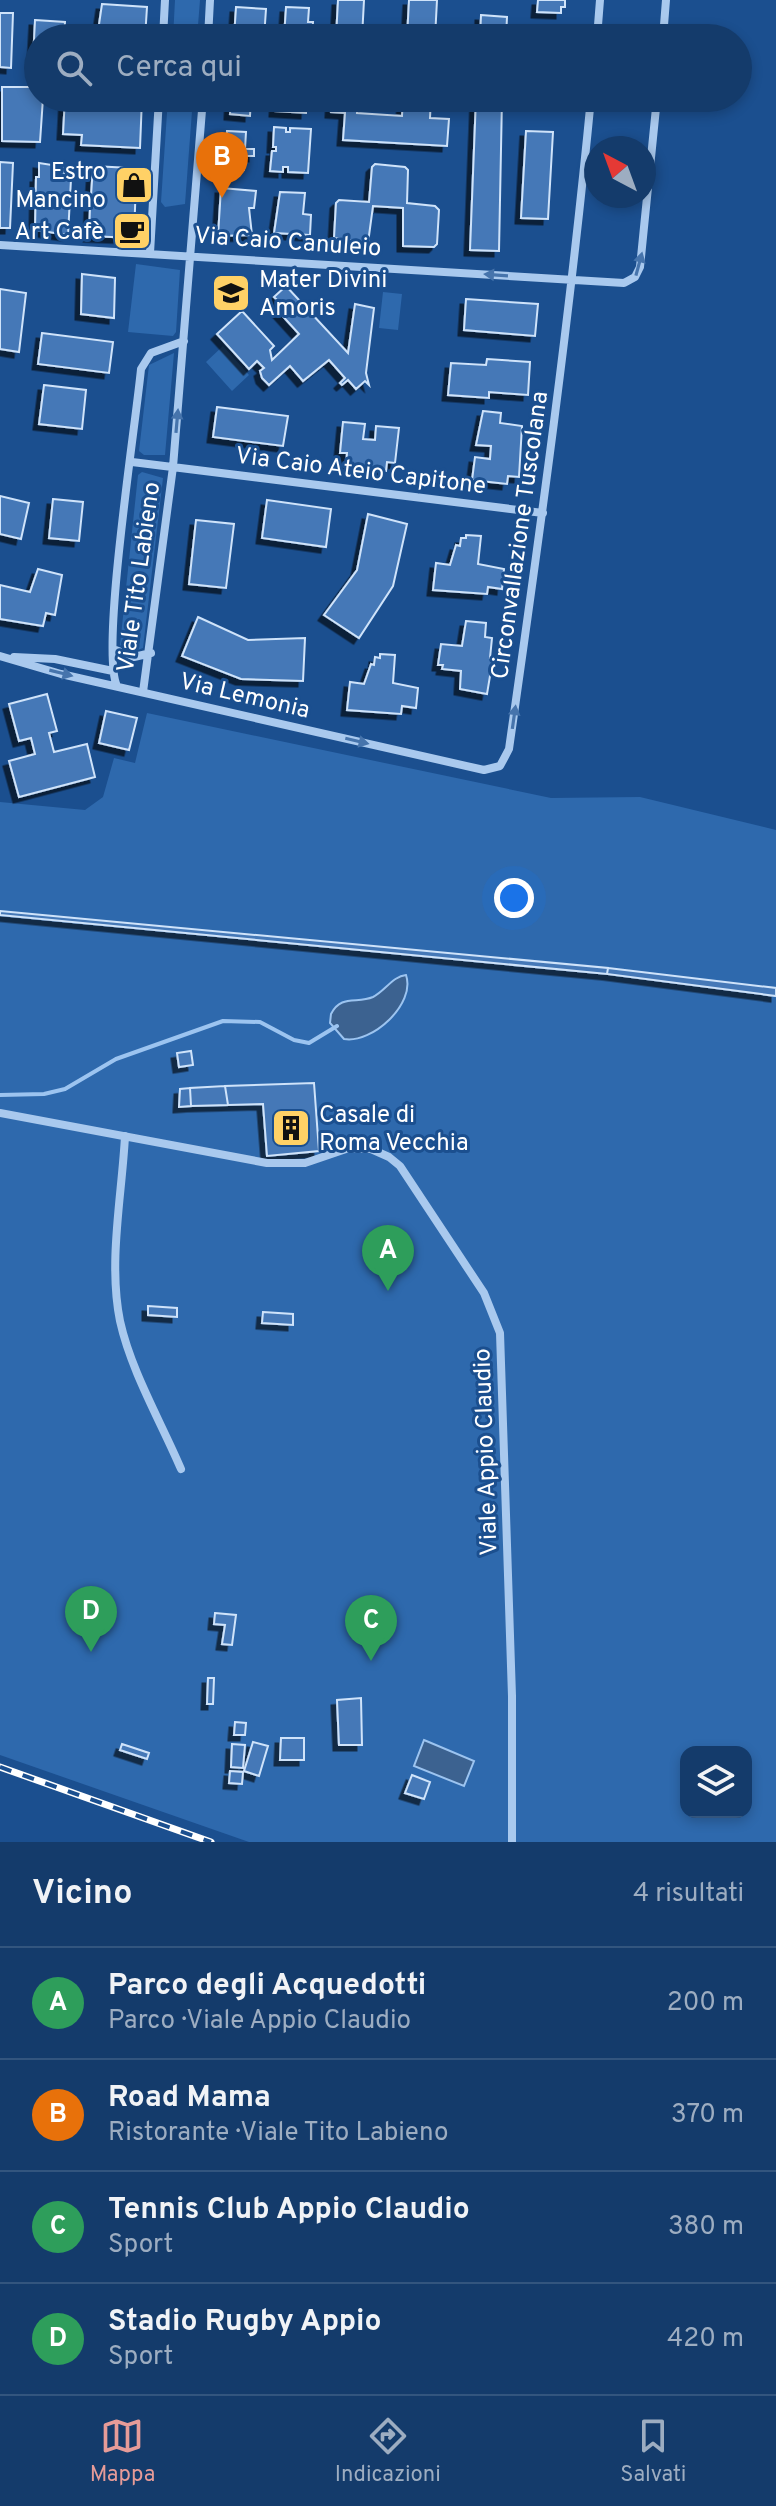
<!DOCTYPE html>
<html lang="it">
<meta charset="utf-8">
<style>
body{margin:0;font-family:Overpass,sans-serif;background:#214673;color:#f1f3f6}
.controls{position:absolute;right:24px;bottom:24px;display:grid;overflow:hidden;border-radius:16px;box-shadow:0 4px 12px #0003}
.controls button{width:72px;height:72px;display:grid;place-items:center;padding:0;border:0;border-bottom:2px solid #33557e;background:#143b6b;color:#f1f3f6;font:40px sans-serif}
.compass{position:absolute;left:584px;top:136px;width:72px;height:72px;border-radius:50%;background:#143b6b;box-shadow:0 4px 12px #0003;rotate:319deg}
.you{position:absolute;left:514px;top:898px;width:28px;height:28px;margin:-20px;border:6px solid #fff;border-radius:50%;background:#1a73e8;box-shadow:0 0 0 12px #1a73e833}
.badge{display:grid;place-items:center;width:52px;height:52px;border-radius:50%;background:#e69b98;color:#fff;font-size:26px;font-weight:700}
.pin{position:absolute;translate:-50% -66px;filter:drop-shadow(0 2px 4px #0008)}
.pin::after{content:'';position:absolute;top:42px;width:28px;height:24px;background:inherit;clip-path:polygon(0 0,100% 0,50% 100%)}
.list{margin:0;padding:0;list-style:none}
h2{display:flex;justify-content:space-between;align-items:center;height:104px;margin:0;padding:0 32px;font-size:34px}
h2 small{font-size:26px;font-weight:400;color:#9dadc1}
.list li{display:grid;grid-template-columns:52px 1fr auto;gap:24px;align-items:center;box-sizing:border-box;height:112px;padding:0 32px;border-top:2px solid #33557e}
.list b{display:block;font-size:30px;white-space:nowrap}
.list p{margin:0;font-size:26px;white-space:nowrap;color:#9dadc1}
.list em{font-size:26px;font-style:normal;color:#9dadc1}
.icon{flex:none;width:44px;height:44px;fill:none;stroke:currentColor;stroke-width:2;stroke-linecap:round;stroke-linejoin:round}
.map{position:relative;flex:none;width:776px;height:1842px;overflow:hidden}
.search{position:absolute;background:#143b6b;box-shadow:0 4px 12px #0003;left:24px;right:24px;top:24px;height:88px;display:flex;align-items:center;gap:20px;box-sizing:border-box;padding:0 28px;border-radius:44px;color:#9dadc1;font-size:30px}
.sheet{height:552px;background:#143b6b}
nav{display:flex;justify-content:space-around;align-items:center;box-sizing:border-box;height:112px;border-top:2px solid #33557e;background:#143b6b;font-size:22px;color:#9dadc1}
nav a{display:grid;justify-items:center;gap:4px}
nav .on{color:#e69b98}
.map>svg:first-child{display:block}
</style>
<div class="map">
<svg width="776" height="1842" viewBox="0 0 776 1842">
<defs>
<filter id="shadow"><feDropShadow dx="-5.5" dy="5.5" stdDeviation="0" flood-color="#0009"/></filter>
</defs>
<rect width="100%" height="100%" fill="#1b4f8f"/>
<path fill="#2e69ad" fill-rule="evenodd" d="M175,0H200L197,38H173Z
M168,98H193L185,204L165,207L161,202Z
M136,264L180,270L176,332L173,336L128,332Z
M383,292L402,294L398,330L379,328Z
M223,346L249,375L232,391L206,362Z
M174,353L165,455H144L139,451L149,365Z
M142,472L163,478L143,648L129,653L120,645L138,475Z
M147,713L551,798L640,797L776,830V1842H249L0,1755V802L85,810L103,797L114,758L135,763ZM686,1752H746V1812H686Z"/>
<path fill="#3c6290" stroke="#9cc4f0" stroke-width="2" d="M406,975C416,1004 372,1044 344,1039L330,1023L331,1014C341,994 357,1004 373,997C385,991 393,976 406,975Z
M424,1740L474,1761L464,1786L414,1766Z"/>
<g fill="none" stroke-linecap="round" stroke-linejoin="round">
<path stroke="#9cc4f0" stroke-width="4" d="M0,1095L44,1094L65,1089L116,1059L223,1021L260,1022L294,1040L309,1043L337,1026"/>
</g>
<path fill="#4478b7" stroke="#cfe3fa" stroke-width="2" filter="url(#shadow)" d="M338,0H364L362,38H336Z
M409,0H437L435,38H407Z
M538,0H565V7H561V13L537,12Z
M102,4L147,7L145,38H97Z
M236,7L266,9L264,38H234Z
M286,7L309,8L308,22H313L312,38H284Z
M0,13H13L11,68L0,67Z
M481,15L507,17L506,38H480Z
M35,20L65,22L64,38H38V60H33Z
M538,31L569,33V38H537Z
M2,87H38V98H43L40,142L2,141Z
M65,98H142L140,148L81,145L82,135L63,134Z
M231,98H251L250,116L230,114Z
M276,98H307L306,113L275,111Z
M332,98H358L357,113L402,116L403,98H431L430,118L449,119L447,146L343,140L345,113L331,112Z
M476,98H502L499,251L470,250Z
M274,127L286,128V132H290V128L311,129L308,173L288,172V167H283V172L270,171L272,151H276V147H273Z
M227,131L246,132L245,149H254V156H245L244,170L224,169Z
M526,131L553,132L548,219L521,218Z
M0,162L13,163L10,228H0Z
M39,163L65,167L64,178L71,179L68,235L35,230L36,177H39Z
M375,164L405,167L408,170L407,203L435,206L439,210L437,244L434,247L403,246V208L373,206L368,243L334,238L336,203L339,200L369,202L372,167Z
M93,166L130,168L129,180H136L134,238L89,236L90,207H101L102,196H91Z
M221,188L256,191L254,208H249L252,235L218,236Z
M280,192L305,193L303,214L311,215L310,235L274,233Z
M82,274L115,278L114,318L81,314Z
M286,286L348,353L355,304L374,308L366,373L369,385L365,381L356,389L348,380L342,385L340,383L345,378L329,360L303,381L290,366L269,385L262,378L260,371L264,368L257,361L249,369L217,334L242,311L274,346L270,350L272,360L299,334L278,311L283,306L274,297Z
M0,289L26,293L19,352L0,349Z
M466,299L538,304L535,336L464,330Z
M42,333L113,342L109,373L38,364Z
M487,359L530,362L528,395L489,392V398L448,395L451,363L486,365Z
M44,385L86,390L82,429L39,424Z
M217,407L288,416L283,446L213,437Z
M483,411L501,413L500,423L522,426L519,477L508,476L507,484L472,480L475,457L490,459L491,446L476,445Z
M343,422L365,424L363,439L375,440L376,426L399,428L395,463L387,462L386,471L346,467L347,453H340Z
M0,496L29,503L21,539L0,534Z
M53,499L83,502L79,541L49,538Z
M267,500L331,509L326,547L262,538Z
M368,514L407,524L393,586L359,638L324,615L357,570Z
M196,520L234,524L226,588L189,584Z
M466,535L481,536L478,564L504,569L502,589L488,587L487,594L433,590L436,563L450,565L456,545L460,546L461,538H466Z
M38,569L62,575L55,615L46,613L43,626L0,619V585L30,592Z
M198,617L248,640L305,638L303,681L241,679L182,656Z
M466,621L486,623L485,637L492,638L490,658H493L487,694L460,689L461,671L442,669L443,665H438L441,644L462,646Z
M380,654L395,655L393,683L418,688L416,708L402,706L401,714L347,710L350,682L364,684L371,664L374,665L375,657L380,658Z
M47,694L57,731L49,733L54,752L87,744L95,777L19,797L9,761L35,754L31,738L19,741L9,704Z
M106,711L137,718L129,750L99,743Z
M0,911L608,968L607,974L0,915Z
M608,968L776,988V996L607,974Z
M191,1051L193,1065L179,1067L177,1053Z
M314,1083L319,1151L267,1156L263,1104L228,1105L225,1086Z
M225,1086L228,1105L191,1106L190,1088Z
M190,1088L191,1106L179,1107L180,1089Z
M148,1306L177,1308V1317L148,1315Z
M263,1312L293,1314V1325L262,1323Z
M215,1613L236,1615L232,1645L222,1644L225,1625L214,1624Z
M208,1678H214L213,1704H207Z
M361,1698L362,1745H339L337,1700Z
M235,1722L246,1723L245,1735H234Z
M281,1738H304V1760H280Z
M253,1742L268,1746L259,1776L244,1771Z
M122,1744L149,1753L147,1759L120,1750Z
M232,1744L245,1745L243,1768L231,1767Z
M230,1771L243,1772L242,1784L229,1783Z
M412,1775L430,1782L424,1799L405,1793Z"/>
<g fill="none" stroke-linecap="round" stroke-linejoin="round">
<path stroke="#a9c9ee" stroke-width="8" d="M163,38L165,0
M208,38L210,0
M597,38L600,0
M663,38L666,0
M0,245L624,283L635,277L640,267L657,98
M150,253L159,98
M132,462L543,513
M113,649L134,657L151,653
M0,656L61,674L484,770L500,766L509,749C540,532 570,316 591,98
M14,657L55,659L113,671
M117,686C100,651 136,423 141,369L151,353L184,341
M143,692L173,467L203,98
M0,1113L267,1163H305L349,1148L371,1149L389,1157L400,1166L484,1293L500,1333L512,1696V1842
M125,1136C122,1195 108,1262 120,1321C131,1371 161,1422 181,1469"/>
<g stroke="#fff" stroke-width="7">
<path id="rail" d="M0,1767L211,1842"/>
</g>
<use href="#rail" stroke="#1b4f8f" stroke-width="4" stroke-dasharray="12" stroke-linecap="butt"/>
</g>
<defs><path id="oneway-solid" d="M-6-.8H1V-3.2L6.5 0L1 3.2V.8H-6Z" transform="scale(2)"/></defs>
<g fill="#4674ac">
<use href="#oneway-solid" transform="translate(639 264) rotate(-75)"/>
<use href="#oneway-solid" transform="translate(496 275) rotate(-176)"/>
<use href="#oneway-solid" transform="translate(177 421) rotate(-85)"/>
<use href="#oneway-solid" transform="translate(61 673) rotate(14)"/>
<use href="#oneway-solid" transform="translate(514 717) rotate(-82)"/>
<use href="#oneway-solid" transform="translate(357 741) rotate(13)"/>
</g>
<defs>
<g id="shop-square" transform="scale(2)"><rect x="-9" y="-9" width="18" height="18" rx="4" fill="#ffd166" stroke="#1b4f8f"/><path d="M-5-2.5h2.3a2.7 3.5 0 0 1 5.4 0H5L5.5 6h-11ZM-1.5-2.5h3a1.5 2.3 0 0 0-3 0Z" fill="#111"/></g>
<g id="cafe-square" transform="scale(2)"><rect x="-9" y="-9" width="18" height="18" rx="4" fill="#ffd166" stroke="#1b4f8f"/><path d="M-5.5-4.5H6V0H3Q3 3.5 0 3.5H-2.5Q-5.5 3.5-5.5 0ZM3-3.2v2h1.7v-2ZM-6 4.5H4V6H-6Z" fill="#111"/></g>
<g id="school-square" transform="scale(2)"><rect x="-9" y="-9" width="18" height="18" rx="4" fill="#ffd166" stroke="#1b4f8f"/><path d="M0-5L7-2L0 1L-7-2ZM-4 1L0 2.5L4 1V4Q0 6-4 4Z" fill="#111"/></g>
<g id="building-square" transform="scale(2)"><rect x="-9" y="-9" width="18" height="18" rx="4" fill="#ffd166" stroke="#1b4f8f"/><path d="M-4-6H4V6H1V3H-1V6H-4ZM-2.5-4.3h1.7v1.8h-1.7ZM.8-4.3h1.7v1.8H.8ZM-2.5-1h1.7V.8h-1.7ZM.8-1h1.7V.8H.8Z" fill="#111"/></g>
</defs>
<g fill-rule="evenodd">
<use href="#shop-square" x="134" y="185"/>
<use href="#cafe-square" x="132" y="231"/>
<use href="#school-square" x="231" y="293"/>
<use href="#building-square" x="291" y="1128"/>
</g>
<g text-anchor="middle" stroke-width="6" stroke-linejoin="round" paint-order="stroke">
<g font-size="24" fill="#fff" stroke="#1b4f8f" text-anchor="end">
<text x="106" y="179">Estro<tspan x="106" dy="28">Mancino</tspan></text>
<text x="104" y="239">Art Cafè</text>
<text x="259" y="287" text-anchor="start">Mater Divini<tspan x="259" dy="28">Amoris</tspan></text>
<text x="319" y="1122" text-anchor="start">Casale di<tspan x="319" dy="28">Roma Vecchia</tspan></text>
</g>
<g font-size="24" fill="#fff" stroke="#1b4f8f">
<text transform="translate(288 241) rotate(4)" y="8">Via Caio Canuleio</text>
<text transform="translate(361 470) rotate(7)" y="8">Via Caio Ateio Capitone</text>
<text transform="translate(519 535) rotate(-82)" y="8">Circonvallazione Tuscolana</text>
<text transform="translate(138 577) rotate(-82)" y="8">Viale Tito Labieno</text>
<text transform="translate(245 695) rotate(13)" y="8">Via Lemonia</text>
<text transform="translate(485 1452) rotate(-92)" y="8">Viale Appio Claudio</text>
</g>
</g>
</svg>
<div class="controls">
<button><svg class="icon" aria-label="layers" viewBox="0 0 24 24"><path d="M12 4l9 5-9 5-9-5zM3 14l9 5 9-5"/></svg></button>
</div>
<svg class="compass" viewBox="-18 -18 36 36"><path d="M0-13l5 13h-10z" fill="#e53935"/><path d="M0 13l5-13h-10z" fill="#9dadc1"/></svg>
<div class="you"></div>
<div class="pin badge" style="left:388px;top:1291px;background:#2e9e5b">A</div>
<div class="pin badge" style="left:222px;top:198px;background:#e8710a">B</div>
<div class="pin badge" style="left:371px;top:1661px;background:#2e9e5b">C</div>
<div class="pin badge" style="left:91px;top:1652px;background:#2e9e5b">D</div>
<div class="search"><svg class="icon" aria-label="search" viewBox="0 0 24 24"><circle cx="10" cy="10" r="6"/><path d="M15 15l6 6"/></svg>Cerca qui</div>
</div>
<section class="sheet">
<h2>Vicino<small>4 risultati</small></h2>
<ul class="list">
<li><span class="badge" style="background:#2e9e5b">A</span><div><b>Parco degli Acquedotti</b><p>Parco · Viale Appio Claudio</p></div><em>200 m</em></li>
<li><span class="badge" style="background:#e8710a">B</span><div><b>Road Mama</b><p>Ristorante · Viale Tito Labieno</p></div><em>370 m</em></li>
<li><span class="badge" style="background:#2e9e5b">C</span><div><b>Tennis Club Appio Claudio</b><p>Sport</p></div><em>380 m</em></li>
<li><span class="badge" style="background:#2e9e5b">D</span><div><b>Stadio Rugby Appio</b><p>Sport</p></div><em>420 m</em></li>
</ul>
</section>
<nav>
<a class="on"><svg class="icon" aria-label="map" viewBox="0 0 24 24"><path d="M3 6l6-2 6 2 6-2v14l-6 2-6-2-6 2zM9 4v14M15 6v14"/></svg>Mappa</a>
<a><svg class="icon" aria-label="directions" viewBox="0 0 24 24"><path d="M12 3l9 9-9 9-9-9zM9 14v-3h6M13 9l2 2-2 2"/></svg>Indicazioni</a>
<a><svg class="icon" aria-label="saved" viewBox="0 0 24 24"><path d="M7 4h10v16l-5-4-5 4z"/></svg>Salvati</a>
</nav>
